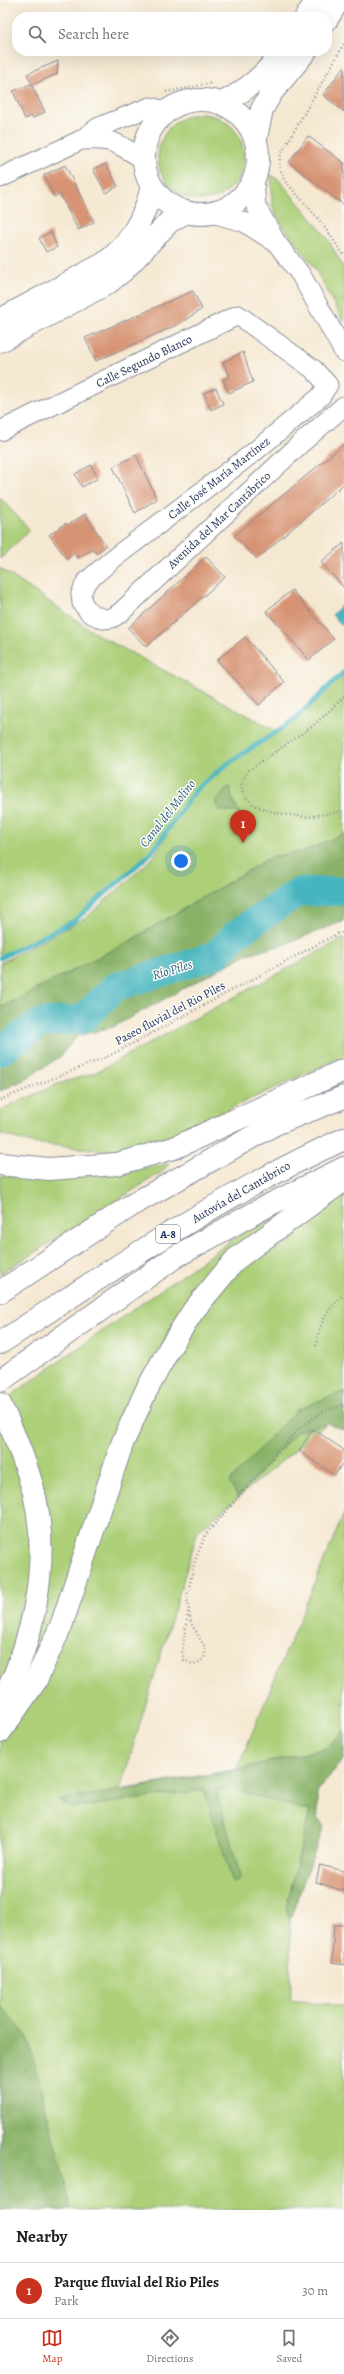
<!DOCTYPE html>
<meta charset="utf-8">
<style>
body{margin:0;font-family:Alegreya,serif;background:#f6f6f6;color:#202124}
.you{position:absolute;left:181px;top:861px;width:14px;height:14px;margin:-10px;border:3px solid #fff;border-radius:50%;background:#1a73e8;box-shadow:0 0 0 6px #1a73e833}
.badge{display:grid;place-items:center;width:26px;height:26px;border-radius:50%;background:#c8321e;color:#fff;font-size:13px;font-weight:700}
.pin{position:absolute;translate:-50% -33px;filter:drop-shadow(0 1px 2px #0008)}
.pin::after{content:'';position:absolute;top:21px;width:14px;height:12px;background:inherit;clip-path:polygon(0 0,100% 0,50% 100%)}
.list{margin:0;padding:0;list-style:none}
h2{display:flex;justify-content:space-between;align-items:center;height:52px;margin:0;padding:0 16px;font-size:17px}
h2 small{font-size:13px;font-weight:400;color:#757577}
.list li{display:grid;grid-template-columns:26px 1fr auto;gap:12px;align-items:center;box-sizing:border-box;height:56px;padding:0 16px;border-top:1px solid #e0e0e0}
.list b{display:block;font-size:15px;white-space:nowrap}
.list p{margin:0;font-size:13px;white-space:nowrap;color:#757577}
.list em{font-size:13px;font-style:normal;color:#757577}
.icon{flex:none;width:22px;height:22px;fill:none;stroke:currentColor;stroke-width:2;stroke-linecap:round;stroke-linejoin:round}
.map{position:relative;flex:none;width:344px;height:2210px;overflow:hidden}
.search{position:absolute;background:#fff;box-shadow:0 4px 16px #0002;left:12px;right:12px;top:12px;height:44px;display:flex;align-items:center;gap:10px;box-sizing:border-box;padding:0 14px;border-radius:16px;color:#757577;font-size:15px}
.sheet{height:108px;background:#fff}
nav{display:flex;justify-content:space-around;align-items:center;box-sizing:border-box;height:56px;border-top:1px solid #e0e0e0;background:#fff;font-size:11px;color:#757577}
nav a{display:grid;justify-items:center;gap:2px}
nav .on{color:#c8321e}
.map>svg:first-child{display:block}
</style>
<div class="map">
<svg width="344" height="2210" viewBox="0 0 344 2210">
<rect width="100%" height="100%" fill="#fdfcf7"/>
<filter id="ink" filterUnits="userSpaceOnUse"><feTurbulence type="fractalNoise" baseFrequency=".025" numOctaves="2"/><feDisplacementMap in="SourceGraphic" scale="8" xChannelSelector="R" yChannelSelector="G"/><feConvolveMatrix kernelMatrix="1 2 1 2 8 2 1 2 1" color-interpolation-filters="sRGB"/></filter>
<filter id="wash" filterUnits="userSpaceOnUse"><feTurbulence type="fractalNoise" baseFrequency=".012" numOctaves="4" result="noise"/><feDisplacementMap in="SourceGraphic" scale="16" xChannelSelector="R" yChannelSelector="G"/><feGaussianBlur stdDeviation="0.9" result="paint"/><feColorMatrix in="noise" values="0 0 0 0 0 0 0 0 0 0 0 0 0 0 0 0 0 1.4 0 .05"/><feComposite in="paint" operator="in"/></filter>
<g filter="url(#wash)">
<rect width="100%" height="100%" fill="#f5e8d1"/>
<path fill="#accf78" stroke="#647f6b" d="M158 157a43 43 0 1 1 86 0a43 43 0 1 1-86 0Z
M271,175L279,180L326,236L344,268V323L313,265L277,219L272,203Z
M0,498L30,530L0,559Z
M0,568L98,635L277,731L294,720L344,672V834L304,851L271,857L128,942L0,1008V963L86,918L154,857L177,817L151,853L74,921L0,958Z
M344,938V1056L164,1139L121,1152L32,1143L0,1134V1110L58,1084L94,1073Z
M169,1164L162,1172L0,1274V1176L105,1174Z
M344,1195V1409L198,1531L120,1790L237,1769L344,1513V1730L327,1748L238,1769L310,1811L286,1909L290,1919L291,2000L344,2006V2210H0V1403L249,1228Z"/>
<path fill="#89b268" stroke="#527063" d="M229,786L234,803L240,813L218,810L215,801Z
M344,834V921L280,946L247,954L113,1027L77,1036L61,1056L24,1080L0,1091V1008L128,942L271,857L304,851Z
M344,1391V1430L327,1423L296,1432L238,1497L229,1482L296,1410Z
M344,1730V1758L317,1792V1818L324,1826L290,1919L286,1909L310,1811L230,1789L216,1790L241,1878L233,1883L204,1790L73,1808L58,1800L215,1775L327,1748Z
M0,2005L27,2036L72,2210H2L0,2199Z"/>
<path fill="#46b5bf" stroke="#30728e" d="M342,605L344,608V627L332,615Z"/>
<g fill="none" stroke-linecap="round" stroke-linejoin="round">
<path stroke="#46b5bf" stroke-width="5" d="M0,958L74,921L151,853L195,791L226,765L294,720L344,672"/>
<path stroke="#46b5bf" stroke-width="29" d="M0,1051L40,1023L83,1019L115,987L216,955L236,934L298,892L344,891"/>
</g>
<g id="blocks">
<path fill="#d79474" d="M58,61L57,74L32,85L27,74Z
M344,67V112L323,95Z
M31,84L45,112L33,118L32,116L25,119L13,91Z
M308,136L344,163V205L289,162Z
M106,164L118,186L106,193L93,169Z
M65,165L94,222L78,230L60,194L54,197L44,175Z
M51,232L57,247L46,252L39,238Z
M193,291L202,309L179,324L96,361L85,338Z
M243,352L253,382L229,393L223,380L230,377L223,362Z
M216,388L223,404L211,410L204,393Z
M344,444V484L257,559L234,536Z
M136,455L157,499L135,513L113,467Z
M91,465L98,478L82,487L75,474Z
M85,514L106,546L96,553L93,549L77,558L74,553L67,559L49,535L66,523L68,525Z
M344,543V588L321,562Z
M206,557L225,577L146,647L128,628Z
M292,590L334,639L309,660L266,611Z
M245,637L284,682L259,705L217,660Z
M313,1429L344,1450V1461L335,1475L299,1451Z
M320,1865L344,1871V1891L316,1882Z
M334,1925H344V1965L332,1963Z"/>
</g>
</g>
<g filter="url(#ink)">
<use href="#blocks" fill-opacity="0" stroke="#888c98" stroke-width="1"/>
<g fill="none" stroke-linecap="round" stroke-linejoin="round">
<g stroke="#888c98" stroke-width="21">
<path id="minor" d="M81,140C117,138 115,144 144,159
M0,178L81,140L99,127L150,107L166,111
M254,181L256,206L276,242L301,275L344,352
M212,213L244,222L275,242
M0,431L238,315L313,369L328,385L320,397L254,452L114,558L86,582L81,594L82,603L90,613L103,619L112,618L120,613L299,445L344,406"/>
</g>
<g stroke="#888c98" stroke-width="24">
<path id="secondary" d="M306,17L317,0
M327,19L339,0
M144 157a57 57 0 1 1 114 0a57 57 0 1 1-114 0Z
M222,103C248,90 266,74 283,51
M256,138L262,109L272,92L306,51
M0,320L105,263C131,243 145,218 152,186
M0,341L108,283L124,270L169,222L186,212"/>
</g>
<g stroke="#888c98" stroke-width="24">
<path id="motorway" d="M0,1164L49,1169L117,1164L174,1148L344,1070
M0,1292L132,1205L275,1124L344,1097
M0,1343C112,1270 222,1194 344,1139
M0,1381L175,1257L267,1206L344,1168
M0,1404C14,1433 26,1462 34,1493C51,1563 33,1643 0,1706
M0,1732L35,1682L61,1626L122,1444L146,1391L169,1349L193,1311L236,1259L344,1180"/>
</g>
<path stroke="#888c98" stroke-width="2.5" stroke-dasharray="1 3" stroke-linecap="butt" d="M344,44L281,154L279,166L284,180L317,217L344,255
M166,92L212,83
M344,697L313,726L249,770L241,783L243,795L254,805L276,813L307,817L344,811
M0,1100L111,1055L337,934L344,932
M316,1346C319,1323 327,1311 344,1294
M188,1612L182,1651L184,1660L192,1664L200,1662L205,1656V1647L191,1623L187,1597L195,1560L206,1534L296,1432L321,1412L344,1405"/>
<use href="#minor" stroke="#fff" stroke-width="19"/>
<use href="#secondary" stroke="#fff" stroke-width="22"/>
<use href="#motorway" stroke="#fff" stroke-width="22"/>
</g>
</g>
<g text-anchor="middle" stroke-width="3" stroke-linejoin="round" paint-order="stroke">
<rect fill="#fdfcf7" stroke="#5f6c8c" stroke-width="1" x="156" y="1225" width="24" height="18" rx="3"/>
<g font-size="11" font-weight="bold" fill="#1b2f5e">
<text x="168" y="1238">A-8</text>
</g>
<g font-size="12" fill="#1b2f5e" stroke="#fdfcf7">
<text transform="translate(144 361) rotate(-26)" y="4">Calle Segundo Blanco</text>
<text transform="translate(219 478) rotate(-38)" y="4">Calle José María Martínez</text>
<text transform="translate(219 520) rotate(-43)" y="4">Avenida del Mar Cantábrico</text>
<text transform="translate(170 1013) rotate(-28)" y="4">Paseo fluvial del Rio Piles</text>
<text transform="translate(241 1192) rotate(-30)" y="4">Autovía del Cantábrico</text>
</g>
<g font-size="13" font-style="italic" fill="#2a5e80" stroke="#fdfcf7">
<text transform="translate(167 813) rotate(-52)" y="5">Canal del Molino</text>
<text transform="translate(172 969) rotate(-17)" y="5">Río Piles</text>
</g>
</g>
</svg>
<div class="you"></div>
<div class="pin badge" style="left:243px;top:843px">1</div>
<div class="search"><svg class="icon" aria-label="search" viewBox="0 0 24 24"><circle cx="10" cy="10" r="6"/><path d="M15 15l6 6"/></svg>Search here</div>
</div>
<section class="sheet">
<h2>Nearby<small></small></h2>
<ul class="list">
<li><span class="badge">1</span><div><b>Parque fluvial del Rio Piles</b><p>Park</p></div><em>30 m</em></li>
</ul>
</section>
<nav>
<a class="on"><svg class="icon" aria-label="map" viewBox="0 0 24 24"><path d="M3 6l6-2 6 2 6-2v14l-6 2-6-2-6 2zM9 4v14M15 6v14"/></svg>Map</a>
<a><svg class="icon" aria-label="directions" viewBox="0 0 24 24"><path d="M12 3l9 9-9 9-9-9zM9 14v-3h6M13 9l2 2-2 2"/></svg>Directions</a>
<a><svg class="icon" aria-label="saved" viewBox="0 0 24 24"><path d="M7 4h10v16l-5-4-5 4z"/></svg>Saved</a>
</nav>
